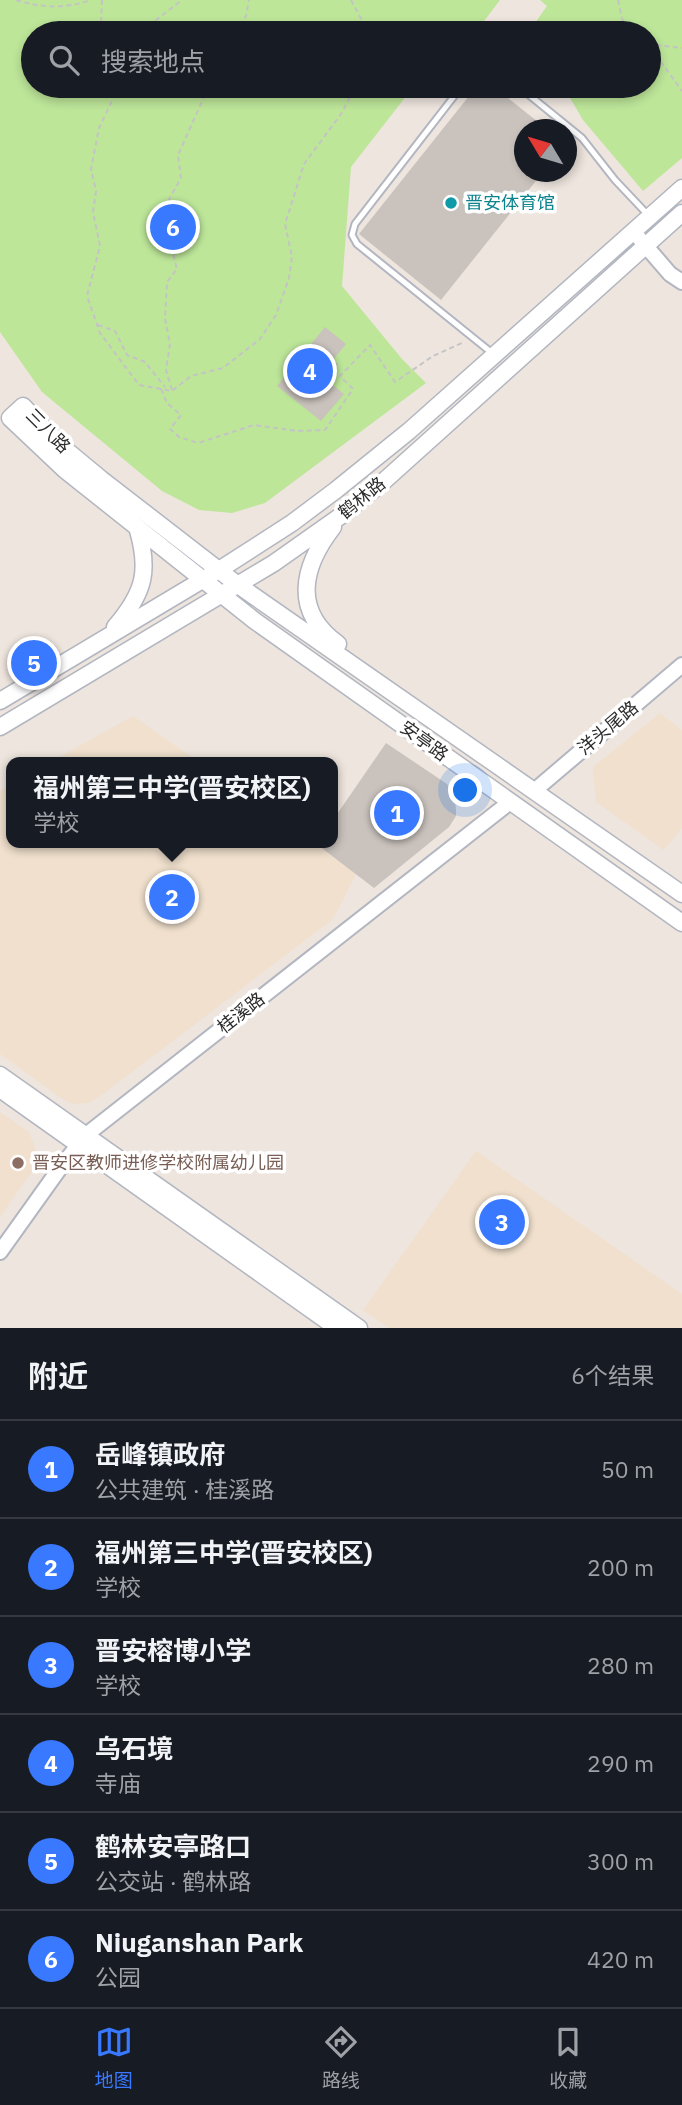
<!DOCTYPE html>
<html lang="zh">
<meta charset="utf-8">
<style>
body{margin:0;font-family:"IBM Plex Sans","Noto Sans SC",sans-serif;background:#20242c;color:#f1f3f6}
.compass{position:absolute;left:514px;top:119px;width:63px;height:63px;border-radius:50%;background:#171b24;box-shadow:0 4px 10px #0003;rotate:308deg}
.you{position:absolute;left:466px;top:791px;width:24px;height:24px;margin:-18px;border:5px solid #fff;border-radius:50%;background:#1a73e8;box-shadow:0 0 0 10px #1a73e833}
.badge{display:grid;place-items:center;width:46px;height:46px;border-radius:50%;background:#3979ff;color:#fff;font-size:23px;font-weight:700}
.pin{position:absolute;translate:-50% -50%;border:4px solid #fff;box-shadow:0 2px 7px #0006}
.popup{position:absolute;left:6px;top:757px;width:332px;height:91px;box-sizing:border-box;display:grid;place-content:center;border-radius:14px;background:#171b24;filter:drop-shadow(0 2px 5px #0005);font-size:23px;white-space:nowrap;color:#9ea1a6}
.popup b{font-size:26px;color:#f1f3f6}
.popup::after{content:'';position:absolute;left:50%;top:100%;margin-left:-14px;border:14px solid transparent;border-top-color:#171b24}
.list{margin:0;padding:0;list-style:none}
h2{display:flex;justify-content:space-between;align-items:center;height:91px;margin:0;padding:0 28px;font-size:30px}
h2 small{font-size:23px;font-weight:400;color:#9ea1a6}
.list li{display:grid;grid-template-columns:46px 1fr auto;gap:21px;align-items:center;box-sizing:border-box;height:98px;padding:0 28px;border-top:2px solid #363941}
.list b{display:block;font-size:26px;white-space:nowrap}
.list p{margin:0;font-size:23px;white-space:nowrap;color:#9ea1a6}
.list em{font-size:23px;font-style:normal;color:#9ea1a6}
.icon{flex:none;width:38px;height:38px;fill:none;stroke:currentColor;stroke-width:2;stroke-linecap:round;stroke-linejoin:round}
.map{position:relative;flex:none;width:682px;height:1328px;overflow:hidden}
.search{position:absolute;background:#171b24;box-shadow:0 4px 10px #0003;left:21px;right:21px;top:21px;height:77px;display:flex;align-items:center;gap:18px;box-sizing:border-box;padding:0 24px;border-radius:38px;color:#9ea1a6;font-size:26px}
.sheet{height:679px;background:#171b24}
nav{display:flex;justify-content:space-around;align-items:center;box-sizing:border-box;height:98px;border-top:2px solid #363941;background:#171b24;font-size:19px;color:#9ea1a6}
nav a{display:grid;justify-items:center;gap:4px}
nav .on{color:#3979ff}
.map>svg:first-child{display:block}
</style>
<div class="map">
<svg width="682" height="1328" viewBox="0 0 682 1328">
<rect width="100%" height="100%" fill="#eee5de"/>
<path fill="#f0e0cd" d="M660,713L682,730V828L664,850L596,802L593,767Z
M133,716L199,762H51Z
M11,784V843H314L356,874L333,919L102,1095L89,1103L73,1104L64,1100L0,1054V791Z
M0,1112L29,1132L37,1153L35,1167L0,1217Z
M476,1151L682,1294V1328H389L363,1310Z"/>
<path fill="#bde699" d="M0,0H500L475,33H33V86H414L351,167L342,286L402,359L426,383L265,503L232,513L199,510L162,491L42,392L0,332Z
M540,0H682V158L643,191L583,120L563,86H649V33H528L547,6Z"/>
<path fill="#c9c2bd" d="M477,86H493L548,130H524V172H543L441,300L359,234Z
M325,327L346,344L333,360L338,364L325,379L344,394L321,421L277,386Z
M386,743L447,784L455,798L456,811V816L449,827L374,888L315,843H333V820Z"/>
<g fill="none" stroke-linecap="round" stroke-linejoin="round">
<g stroke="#b2b6c0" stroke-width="9">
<path id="service" d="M462,86L355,224L352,235L357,244L492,353
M518,86L582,138L615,180L649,216"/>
</g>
<g stroke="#b2b6c0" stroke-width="18">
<path id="tertiary" d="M639,238L670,274L682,282
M534,791L682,665
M0,1252L60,1168L86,1135L510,802"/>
</g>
<g stroke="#b2b6c0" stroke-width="19">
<path id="secondary" d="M333,527C302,567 292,611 338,644
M115,627C145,592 150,570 137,527
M0,701L219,570L292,523L336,490L409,431L682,188
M0,727L274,563L342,515L384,481L682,213
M682,894L238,585L101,479L60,445L23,406L10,418L65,470L255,621L682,923
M0,1075L359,1328
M0,1089L337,1328"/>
</g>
<path stroke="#c4c4c4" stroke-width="2" stroke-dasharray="5 3.5" stroke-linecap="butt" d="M16,0C42,8 65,9 91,0
M102,0L101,24L109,33
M351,0L366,28L365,33
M618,0L622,19L640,33
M144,33L152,23L182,0
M236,33L246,16L249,0
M649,40L655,45L658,58L682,91
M656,45L682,48
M119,86L99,128L91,169L96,191L93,212L100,246L87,296L100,333L139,385L172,391L191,376L223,368L260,339L276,315L289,278L292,257L285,224L304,164L341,114L356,86
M98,325L115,331L127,355L145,362L165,387
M161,389L167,403L181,415L170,429L179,437L198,443L254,425L297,431L325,430L353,389L340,376L370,345L395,382L433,356L464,342
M172,390L166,370L170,344L165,319L167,282L177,269C170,247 173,225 167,203L181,178L178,155L204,97L205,86"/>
<use href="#service" stroke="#fff" stroke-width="5"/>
<use href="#tertiary" stroke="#fff" stroke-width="14"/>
<use href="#secondary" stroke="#fff" stroke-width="16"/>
</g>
<circle fill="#0f9aa8" stroke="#fff" stroke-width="2.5" cx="451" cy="203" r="7"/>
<circle fill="#8d6e63" stroke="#fff" stroke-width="2.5" cx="18" cy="1163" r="7"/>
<g text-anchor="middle" stroke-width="7" stroke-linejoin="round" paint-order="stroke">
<g font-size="18" fill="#0d838f" stroke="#fff" text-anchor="start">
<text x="465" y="209">晋安体育馆</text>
</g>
<g font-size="18" fill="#2c2c2c" stroke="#fff">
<text transform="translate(48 431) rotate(45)" y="6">三八路</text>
<text transform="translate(362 498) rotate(-39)" y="6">鹤林路</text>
<text transform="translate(608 728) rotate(-40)" y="6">洋头尾路</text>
<text transform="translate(424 741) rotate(36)" y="6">安亭路</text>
<text transform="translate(241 1013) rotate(-38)" y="6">桂溪路</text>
</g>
<g font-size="18" fill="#785e54" stroke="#fff" text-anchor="start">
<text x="32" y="1169">晋安区教师进修学校附属幼儿园</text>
</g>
</g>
</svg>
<svg class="compass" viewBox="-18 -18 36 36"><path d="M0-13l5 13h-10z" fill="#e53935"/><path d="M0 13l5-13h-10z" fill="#9ea1a6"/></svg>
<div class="you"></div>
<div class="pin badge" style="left:397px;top:813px">1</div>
<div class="pin badge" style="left:172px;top:897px">2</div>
<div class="popup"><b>福州第三中学(晋安校区)</b>学校</div>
<div class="pin badge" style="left:502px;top:1222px">3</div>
<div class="pin badge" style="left:310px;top:371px">4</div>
<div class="pin badge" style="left:34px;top:663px">5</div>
<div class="pin badge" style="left:173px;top:227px">6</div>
<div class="search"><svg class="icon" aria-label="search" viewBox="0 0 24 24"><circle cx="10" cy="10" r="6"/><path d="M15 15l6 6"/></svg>搜索地点</div>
</div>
<section class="sheet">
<h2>附近<small>6个结果</small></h2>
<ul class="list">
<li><span class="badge">1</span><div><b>岳峰镇政府</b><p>公共建筑 · 桂溪路</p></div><em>50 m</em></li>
<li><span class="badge">2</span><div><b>福州第三中学(晋安校区)</b><p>学校</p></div><em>200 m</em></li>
<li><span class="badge">3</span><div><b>晋安榕博小学</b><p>学校</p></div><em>280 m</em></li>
<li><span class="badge">4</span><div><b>乌石境</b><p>寺庙</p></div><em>290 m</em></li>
<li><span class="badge">5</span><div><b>鹤林安亭路口</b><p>公交站 · 鹤林路</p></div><em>300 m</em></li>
<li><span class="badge">6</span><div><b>Niuganshan Park</b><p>公园</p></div><em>420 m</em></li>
</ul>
</section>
<nav>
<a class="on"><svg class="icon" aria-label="map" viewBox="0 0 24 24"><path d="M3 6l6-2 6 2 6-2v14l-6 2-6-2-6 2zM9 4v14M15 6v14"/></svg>地图</a>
<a><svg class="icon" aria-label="directions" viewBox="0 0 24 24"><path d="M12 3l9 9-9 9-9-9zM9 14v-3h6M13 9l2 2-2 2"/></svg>路线</a>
<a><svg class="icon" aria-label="saved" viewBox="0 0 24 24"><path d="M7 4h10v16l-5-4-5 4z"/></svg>收藏</a>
</nav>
